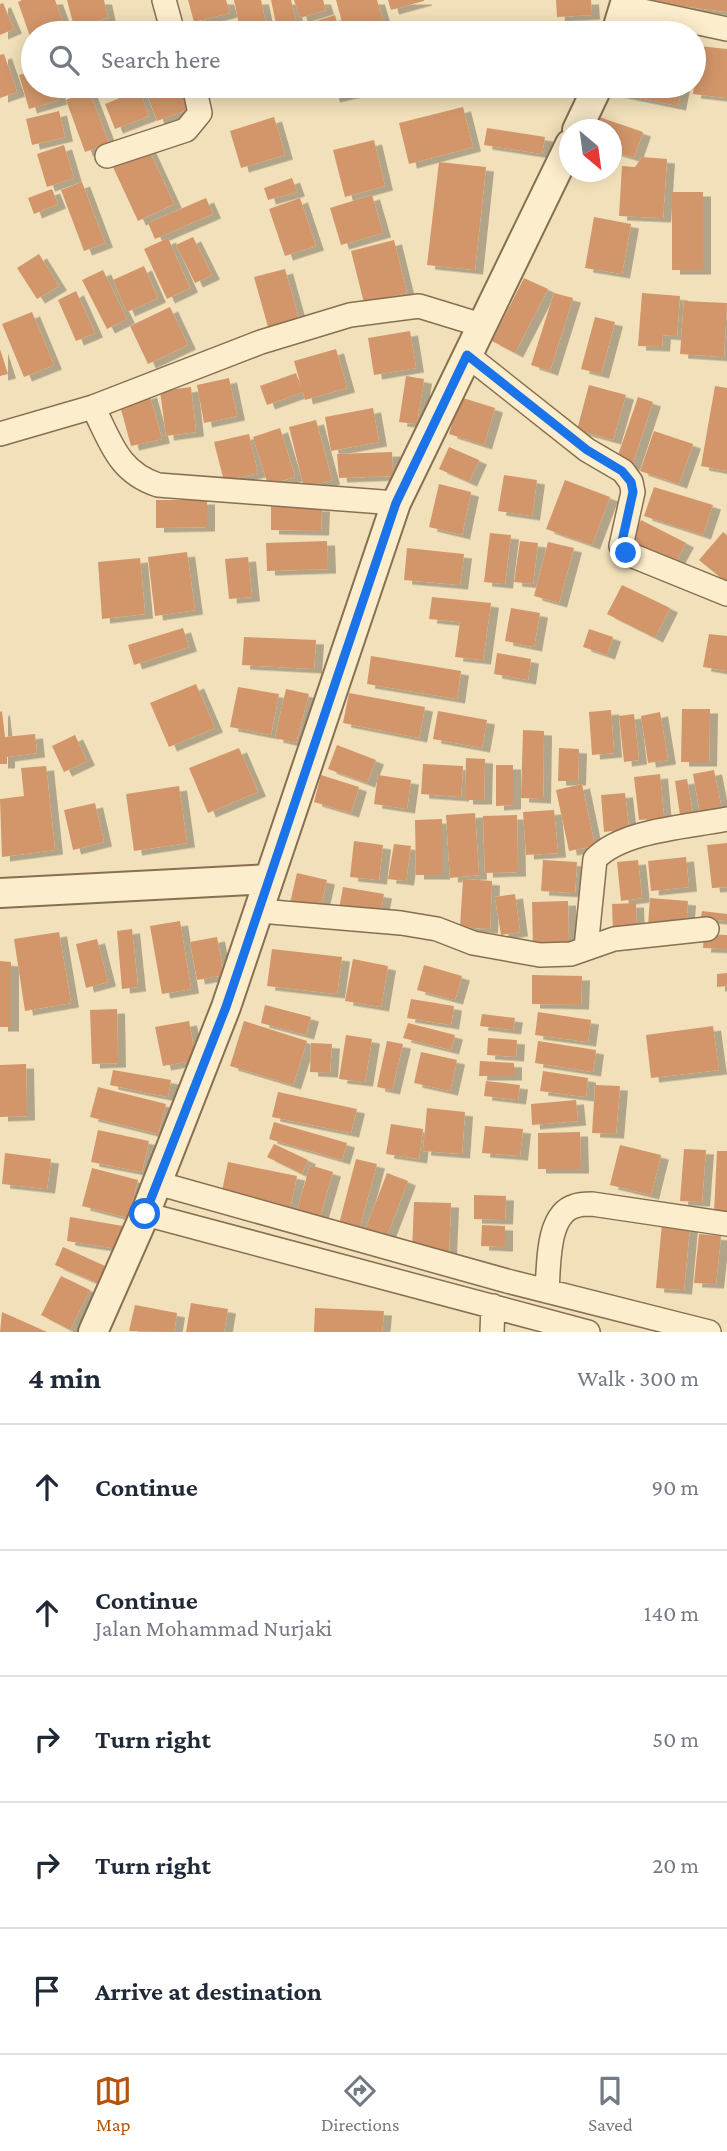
<!DOCTYPE html>
<meta charset="utf-8">
<style>
body{margin:0;font-family:"Crimson Pro",serif;background:#f2f2f3;color:#1f2937}
.compass{position:absolute;left:559px;top:119px;width:63px;height:63px;border-radius:50%;background:#fff;box-shadow:0 4px 18px #0003;rotate:151deg}
.stop{position:absolute;width:21px;height:21px;margin:-16px;border:5px solid #1a73e8;border-radius:50%;background:#fff}
.stop.end{background:#1a73e8;border-color:#fff;box-shadow:0 2px 7px #0008}
.list{margin:0;padding:0;list-style:none}
h2{display:flex;justify-content:space-between;align-items:center;height:91px;margin:0;padding:0 28px;font-size:30px}
h2 small{font-size:23px;font-weight:400;color:#747a83}
.list li{display:grid;grid-template-columns:46px 1fr auto;gap:21px;align-items:center;box-sizing:border-box;height:126px;padding:0 28px;border-top:2px solid #e0e1e3}
.list b{display:block;font-size:26px;white-space:nowrap}
.list p{margin:0;font-size:23px;white-space:nowrap;color:#747a83}
.list em{font-size:23px;font-style:normal;color:#747a83}
.icon{flex:none;width:38px;height:38px;fill:none;stroke:currentColor;stroke-width:2;stroke-linecap:round;stroke-linejoin:round}
.map{position:relative;flex:none;width:727px;height:1332px;overflow:hidden}
.search{position:absolute;background:#fff;box-shadow:0 4px 18px #0003;left:21px;right:21px;top:21px;height:77px;display:flex;align-items:center;gap:18px;box-sizing:border-box;padding:0 24px;border-radius:38px;color:#747a83;font-size:26px}
.sheet{height:721px;background:#fff}
nav{display:flex;justify-content:space-around;align-items:center;box-sizing:border-box;height:98px;border-top:2px solid #e0e1e3;background:#fff;font-size:19px;color:#747a83}
nav a{display:grid;justify-items:center;gap:4px}
nav .on{color:#b45309}
.map>svg:first-child{display:block}
</style>
<div class="map">
<svg width="727" height="1332" viewBox="0 0 727 1332">
<defs>
<filter id="shadow"><feDropShadow dx="8" dy="4.5" stdDeviation="0" flood-color="#0004"/></filter>
</defs>
<rect width="100%" height="100%" fill="#f1e0b9"/>
<path fill="#d3966b" filter="url(#shadow)" d="M22,0H55L67,33H33V45L18,2Z
M67,0H104L108,18L74,27Z
M188,0H226L230,13L194,22Z
M234,0H261L266,24L240,29Z
M271,0H291L299,33H278Z
M294,0H323L326,10L300,18Z
M336,0H377L386,31L345,33Z
M388,0H424V1L391,10Z
M556,0H591L592,15L557,17Z
M649,0H727V12L649,2Z
M3,3L14,29L0,35V4Z
M335,15L340,33H313L310,23Z
M421,27L423,33H399V32Z
M268,29L269,33H249V32Z
M699,46L727,49V98L693,94Z
M4,54L17,92L0,98V55Z
M33,71V86H55L59,100L29,109L19,75Z
M144,86H191L198,106L157,121Z
M329,86H379V87L332,98Z
M616,86H682L678,106L615,93Z
M139,90L149,116L115,129L105,104Z
M89,91L109,143L85,152L66,100Z
M463,107L473,147L409,164L399,123Z
M59,111L65,137L32,145L26,119Z
M274,117L285,155L241,168L230,131Z
M599,117L643,132L634,158L612,151V130H594Z
M487,128L545,137L542,154L484,145Z
M374,140L385,186L345,197L333,150Z
M64,145L74,178L47,187L37,154Z
M148,148L174,204L138,221L112,165Z
M642,157L667,159L663,218L619,216L622,166L635,167Z
M439,162L486,167L475,270L427,265Z
M292,178L297,192L268,200L264,188Z
M82,182L105,243L84,251L61,190Z
M52,189L58,204L34,214L28,198Z
M672,192H703V270H672Z
M372,195L383,233L341,245L330,208Z
M206,198L213,214L155,239L148,223Z
M300,198L316,246L285,256L269,209Z
M594,217L631,224L622,274L585,268Z
M193,237L212,275L195,283L176,245Z
M168,238L190,288L167,299L144,249Z
M394,240L407,293L364,303L351,251Z
M39,254L59,286L37,299L17,268Z
M144,266L158,298L127,312L113,280Z
M285,269L299,319L268,327L254,277Z
M103,270L127,319L107,329L82,280Z
M524,278L548,289L515,353L492,341Z
M76,291L95,333L76,341L58,300Z
M554,293L573,298L550,371L531,365Z
M642,293L680,296L677,336L663,335L662,347L638,346Z
M684,301L727,303L724,357L680,354Z
M170,307L188,345L148,364L130,326Z
M32,312L54,365L24,377L2,324Z
M595,317L615,322L601,374L581,369Z
M410,331L416,368L374,375L368,338Z
M0,349L8,374L0,376Z
M336,349L347,388L305,400L303,392L267,405L260,386L296,373L302,389L294,361Z
M406,376L424,379L417,424L399,422Z
M229,378L237,416L204,423L197,385Z
M589,385L626,395L613,440L577,430Z
M715,386L727,388V471L701,466Z
M191,387L196,432L166,436L160,391Z
M149,393L162,439L131,446L119,402Z
M460,397L495,408L484,445L449,434Z
M638,397L653,402L632,466L616,461Z
M373,408L379,442L331,451L325,417Z
M316,420L332,480L304,488L289,427Z
M280,428L295,477L268,485L253,437Z
M654,431L693,444L679,484L640,471Z
M249,434L258,473L224,481L214,442Z
M449,447L479,460L469,482L439,469Z
M392,452L393,476L339,478L337,454Z
M504,475L537,480L532,516L498,511Z
M565,480L610,497L592,545L546,529Z
M439,484L471,492L462,535L429,527Z
M654,487L713,505L703,535L644,516Z
M156,500H207V527L156,528Z
M271,506L322,507L321,531L271,530Z
M641,520L686,543L673,567L629,544Z
M723,532L727,535V583L699,560Z
M490,533L511,535L505,584L484,582Z
M327,541L328,569L267,571L266,543Z
M520,541L538,543L533,584L514,582Z
M548,542L574,548L559,603L534,596Z
M407,548L464,554L460,585L404,580Z
M187,552L195,610L155,616L148,557Z
M248,557L252,597L229,599L225,559Z
M140,558L145,614L102,619L98,562Z
M622,585L670,608L655,638L607,614Z
M432,597L491,603L483,660L455,657L460,622L429,619Z
M511,608L540,613L534,647L505,641Z
M183,628L189,647L134,665L128,645Z
M589,629L613,637L607,655L583,647Z
M709,634L727,636V671L703,667Z
M244,637L316,640L314,669L242,665Z
M497,653L531,659L528,680L494,674Z
M371,656L461,671L457,699L367,684Z
M196,684L215,728L169,747L150,703Z
M238,687L279,694L271,735L230,727Z
M286,689L309,694L296,743L275,738Z
M349,693L425,707L419,738L343,723Z
M682,709H710L709,762H681Z
M611,710L614,753L592,755L589,712Z
M2,711L5,737L35,734L37,753L7,757V764H0V712Z
M438,711L487,720L482,748L433,739Z
M660,712L668,760L648,763L641,716Z
M634,714L639,760L624,762L619,716Z
M523,730L544,731L543,799L521,798Z
M75,735L87,761L64,772L52,746Z
M337,745L376,760L367,783L328,769Z
M239,748L258,792L208,813L189,768Z
M559,748L579,749L578,781H558Z
M466,758L485,759L484,800H465Z
M423,764L463,766L461,797L421,794Z
M496,765H513V805L496,806Z
M46,766L55,850L2,857L0,799L24,796L21,768Z
M714,770L723,815L701,819L693,774Z
M660,774L664,818L639,820L634,777Z
M321,775L359,787L351,813L314,802Z
M378,775L411,780L407,809L374,804Z
M687,779L694,820L681,822L675,781Z
M582,784L595,846L569,851L556,790Z
M179,786L187,843L134,851L126,794Z
M625,793L629,829L604,832L601,795Z
M95,803L104,842L73,850L64,810Z
M554,810L558,853L526,855L523,812Z
M475,813L479,875L450,878L446,815Z
M517,815L518,872L485,873L483,816Z
M442,819V875H416L415,820Z
M354,841L383,845L379,880L350,877Z
M727,843V887L712,888L707,845Z
M394,844L411,846L406,881L388,879Z
M686,857L689,887L651,891L648,861Z
M543,860L577,862L575,893L541,891Z
M638,860L642,898L621,901L617,862Z
M297,873L327,880L320,910L290,903Z
M463,879L492,881L490,929L460,927Z
M343,887L384,894L380,916L339,909Z
M515,894L520,932L501,935L495,897Z
M650,898L688,901L686,927L648,925Z
M568,901L569,949L533,950L532,902Z
M636,903L637,933L613,934L612,904Z
M702,911L727,914V921L701,918Z
M180,921L191,989L162,994L150,926Z
M132,929L138,987L122,989L117,931Z
M59,932L71,1003L25,1011L14,939Z
M704,934L727,935V949L703,948Z
M217,937L224,975L197,980L190,942Z
M97,939L108,982L86,988L76,944Z
M272,949L342,957L337,994L267,986Z
M353,959L388,966L381,1007L345,1001Z
M0,961L11,962V1027H0Z
M424,965L462,976L455,1000L417,990Z
M727,973V986L717,987V974Z
M532,975L582,976L581,1005L532,1004Z
M411,999L454,1006L451,1025L407,1018Z
M265,1005L311,1017L306,1035L261,1023Z
M117,1009L118,1063L92,1064L90,1010Z
M538,1012L591,1020L588,1042L535,1035Z
M482,1014L515,1018L513,1030L480,1026Z
M189,1021L196,1060L163,1066L155,1027Z
M244,1021L307,1041L293,1085L230,1066Z
M408,1023L455,1035L451,1050L403,1038Z
M713,1026L719,1070L651,1078L646,1035Z
M346,1035L372,1039L365,1082L339,1079Z
M488,1038L517,1040L516,1057L487,1055Z
M387,1041L403,1044L392,1090L377,1087Z
M538,1041L596,1050L593,1072L535,1063Z
M311,1043L332,1044L330,1073L310,1072Z
M421,1052L457,1060L450,1091L414,1083Z
M480,1061L514,1063V1076H479Z
M26,1064L27,1116L0,1117V1065Z
M113,1070L171,1080L168,1097L110,1085Z
M543,1071L588,1078L586,1097L540,1091Z
M486,1081L520,1085L518,1100L484,1096Z
M595,1085L620,1086L616,1134L592,1133Z
M98,1087L166,1104L158,1134L90,1117Z
M278,1092L357,1109L351,1133L272,1117Z
M576,1100L578,1121L532,1125L531,1104Z
M427,1108L465,1112L462,1154L423,1151Z
M274,1122L347,1143L342,1160L269,1139Z
M391,1124L423,1129L419,1159L386,1154Z
M485,1126L523,1129L520,1156L482,1153Z
M98,1130L149,1141L142,1172L91,1162Z
M580,1132L581,1169H538V1133Z
M274,1144L308,1160L302,1174L267,1157Z
M620,1145L661,1155L651,1195L610,1185Z
M684,1149L706,1150L702,1202L680,1201Z
M717,1151H727V1213H714Z
M5,1153L51,1159L47,1189L2,1184Z
M356,1159L377,1164L359,1230L339,1224Z
M228,1162L297,1176L290,1209L221,1196Z
M310,1165L333,1172L318,1223L295,1217Z
M92,1168L138,1180L128,1218L82,1206Z
M387,1173L408,1181L383,1246L362,1238Z
M474,1195L506,1196L505,1220L474,1219Z
M414,1202L451,1203L449,1252L412,1251Z
M70,1217L123,1226L119,1249L67,1241Z
M662,1223L690,1226L684,1290L656,1288Z
M482,1225L505,1226V1247L481,1246Z
M699,1234L721,1236L716,1284L694,1283Z
M63,1247L105,1266L97,1283L55,1265Z
M61,1276L90,1290L70,1330L41,1315Z
M191,1303L228,1309L224,1332H186Z
M135,1305L177,1313L174,1332L129,1331Z
M315,1308L384,1311L382,1332H314Z
M2,1312L47,1332H0Z"/>
<g fill="none" stroke-linecap="round" stroke-linejoin="round">
<g stroke="#886f52" stroke-width="26">
<path id="minor" d="M164,0L173,33
M624,7L727,29
M107,156L186,130L200,113L194,86
M467,355L587,450L623,471L631,482L633,492L621,546L626,553L727,594
M93,407C111,442 118,472 158,485L396,503
M0,434L93,407L261,342L350,315L419,306L481,325
M260,911L401,923L437,929L473,943L540,955L571,954L614,939L707,929
M586,948L595,859C623,830 687,827 727,819
M157,1183L507,1281L709,1332
M145,1214L588,1332
M547,1291C549,1268 546,1214 575,1206C580,1204 586,1204 592,1204L727,1224
M492,1332L493,1306"/>
</g>
<g stroke="#886f52" stroke-width="32">
<path id="tertiary" d="M616,33L626,0
M577,130L598,86
M0,893L269,879
M93,1332L145,1214L226,1007L396,503L570,144"/>
</g>
<use href="#minor" stroke="#fcedcc" stroke-width="23"/>
<use href="#tertiary" stroke="#fcedcc" stroke-width="28"/>
</g>
<g fill="none" stroke-linecap="round" stroke-linejoin="round">
<path stroke="#1a73e8" stroke-width="9" d="M145,1214L226,1007L396,503L467,355L587,450L622,471L631,482L633,492L621,546L626,553"/>
</g>
</svg>
<svg class="compass" viewBox="-18 -18 36 36"><path d="M0-13l5 13h-10z" fill="#e53935"/><path d="M0 13l5-13h-10z" fill="#747a83"/></svg>
<div class="stop" style="left:145px;top:1214px"></div>
<div class="stop end" style="left:626px;top:553px"></div>
<div class="search"><svg class="icon" aria-label="search" viewBox="0 0 24 24"><circle cx="10" cy="10" r="6"/><path d="M15 15l6 6"/></svg>Search here</div>
</div>
<section class="sheet">
<h2>4 min<small>Walk · 300 m</small></h2>
<ul class="list">
<li><svg class="icon" aria-label="ahead" viewBox="0 0 24 24"><path d="M12 20V5M6 11l6-6 6 6"/></svg><div><b>Continue</b></div><em>90 m</em></li>
<li><svg class="icon" aria-label="ahead" viewBox="0 0 24 24"><path d="M12 20V5M6 11l6-6 6 6"/></svg><div><b>Continue</b><p>Jalan Mohammad Nurjaki</p></div><em>140 m</em></li>
<li><svg class="icon" aria-label="right" viewBox="0 0 24 24"><path d="M7 20v-9h11M14 6l5 5-5 5"/></svg><div><b>Turn right</b></div><em>50 m</em></li>
<li><svg class="icon" aria-label="right" viewBox="0 0 24 24"><path d="M7 20v-9h11M14 6l5 5-5 5"/></svg><div><b>Turn right</b></div><em>20 m</em></li>
<li><svg class="icon" aria-label="arrive" viewBox="0 0 24 24"><path d="M6 21V4h12l-3 4 3 4H6"/></svg><div><b>Arrive at destination</b></div></li>
</ul>
</section>
<nav>
<a class="on"><svg class="icon" aria-label="map" viewBox="0 0 24 24"><path d="M3 6l6-2 6 2 6-2v14l-6 2-6-2-6 2zM9 4v14M15 6v14"/></svg>Map</a>
<a><svg class="icon" aria-label="directions" viewBox="0 0 24 24"><path d="M12 3l9 9-9 9-9-9zM9 14v-3h6M13 9l2 2-2 2"/></svg>Directions</a>
<a><svg class="icon" aria-label="saved" viewBox="0 0 24 24"><path d="M7 4h10v16l-5-4-5 4z"/></svg>Saved</a>
</nav>
